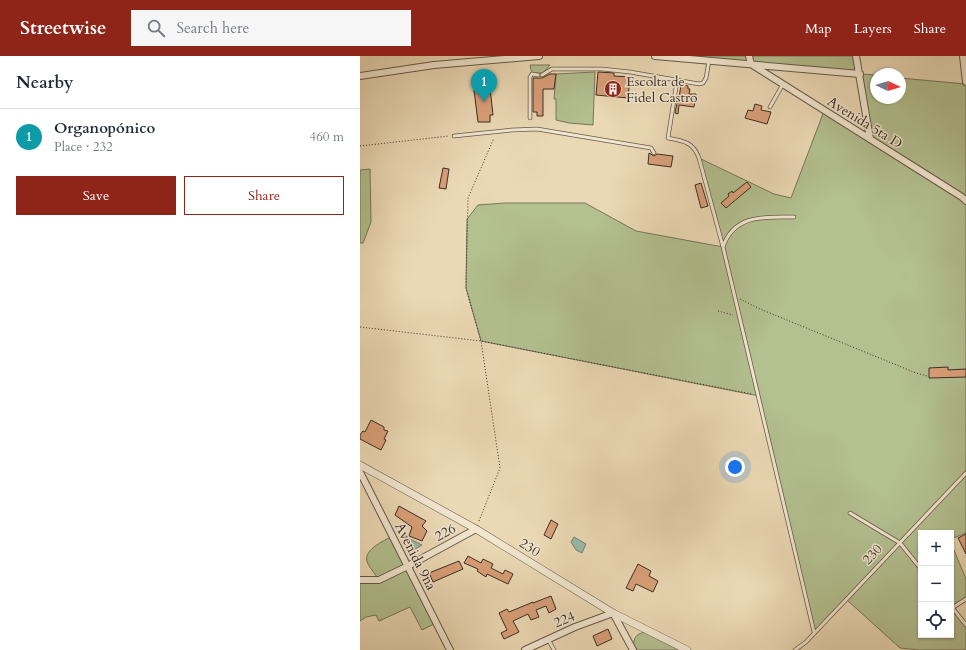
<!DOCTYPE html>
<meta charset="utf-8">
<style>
body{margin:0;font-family:Cardo,serif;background:#f6f6f7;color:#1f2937}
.controls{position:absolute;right:12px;bottom:12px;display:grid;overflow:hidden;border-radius:0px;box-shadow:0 1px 3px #0004}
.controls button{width:36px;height:36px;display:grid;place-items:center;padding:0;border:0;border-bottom:1px solid #e0e1e3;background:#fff;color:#1f2937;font:20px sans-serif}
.compass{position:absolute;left:510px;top:12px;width:36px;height:36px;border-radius:50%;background:#fff;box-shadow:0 1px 3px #0004;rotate:94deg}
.you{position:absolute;left:375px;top:411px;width:14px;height:14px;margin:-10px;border:3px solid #fff;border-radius:50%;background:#1a73e8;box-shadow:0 0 0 6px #1a73e833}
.badge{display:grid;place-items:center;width:26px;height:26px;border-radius:50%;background:#8f2418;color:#fff;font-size:13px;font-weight:700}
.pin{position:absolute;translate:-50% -33px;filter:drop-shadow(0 1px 2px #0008)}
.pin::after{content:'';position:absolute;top:21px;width:14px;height:12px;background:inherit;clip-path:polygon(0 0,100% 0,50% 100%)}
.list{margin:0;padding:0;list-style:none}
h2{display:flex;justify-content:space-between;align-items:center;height:52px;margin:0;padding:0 16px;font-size:17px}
h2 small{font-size:13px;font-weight:400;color:#747a83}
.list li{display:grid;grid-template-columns:26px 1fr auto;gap:12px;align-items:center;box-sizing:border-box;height:56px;padding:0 16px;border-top:1px solid #e0e1e3}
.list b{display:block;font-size:15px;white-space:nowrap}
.list p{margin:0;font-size:13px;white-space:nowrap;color:#747a83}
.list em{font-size:13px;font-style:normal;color:#747a83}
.actions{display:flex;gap:8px;padding:12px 16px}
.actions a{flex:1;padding:9px 0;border:1px solid #8f2418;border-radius:0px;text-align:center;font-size:14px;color:#8f2418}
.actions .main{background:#8f2418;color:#fff}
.icon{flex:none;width:22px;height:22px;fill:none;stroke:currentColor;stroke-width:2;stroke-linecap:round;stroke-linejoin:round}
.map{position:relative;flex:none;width:606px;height:594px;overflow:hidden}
header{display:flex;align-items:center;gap:24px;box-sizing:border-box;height:56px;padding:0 20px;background:#8f2418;color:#fff}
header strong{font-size:19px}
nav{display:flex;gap:22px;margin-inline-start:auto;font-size:14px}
.search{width:280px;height:36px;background:#f6f6f7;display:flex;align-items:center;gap:10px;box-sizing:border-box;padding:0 14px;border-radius:0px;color:#747a83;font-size:15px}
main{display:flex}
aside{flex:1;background:#fff}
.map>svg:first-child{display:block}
</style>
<header>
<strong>Streetwise</strong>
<div class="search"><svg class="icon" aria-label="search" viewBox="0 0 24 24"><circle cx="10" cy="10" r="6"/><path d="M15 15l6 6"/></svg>Search here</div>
<nav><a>Map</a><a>Layers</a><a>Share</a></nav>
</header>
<main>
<aside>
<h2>Nearby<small></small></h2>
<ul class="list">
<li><span class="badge" style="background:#0f9aa8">1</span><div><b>Organopónico</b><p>Place · 232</p></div><em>460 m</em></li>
</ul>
<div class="actions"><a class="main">Save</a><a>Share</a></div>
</aside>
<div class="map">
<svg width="606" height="594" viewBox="0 0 606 594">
<rect width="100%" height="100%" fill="#ebd9b5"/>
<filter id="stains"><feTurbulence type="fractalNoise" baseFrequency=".005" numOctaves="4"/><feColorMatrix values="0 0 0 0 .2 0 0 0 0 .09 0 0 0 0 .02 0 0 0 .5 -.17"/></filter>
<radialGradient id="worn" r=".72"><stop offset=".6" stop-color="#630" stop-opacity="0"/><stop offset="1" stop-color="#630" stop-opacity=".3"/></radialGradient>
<path fill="#b3c090" stroke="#76765c" d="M295,0H496L500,18L516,19V42H540V22L606,28V477L591,483V477H561V579H591V487L606,523V543L592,552L606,569V594H559L540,592L487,544L454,576L399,340L121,285L106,232L107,163L118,149L145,147H225L276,175L363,191L339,102L414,138L431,142L464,55L509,83L500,18Z
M170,9H190L183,17H173L171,14Z
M235,16L233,69L209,67L196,64V43H194L196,18Z
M10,113L11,166L3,187H0V114Z
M32,480L76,567L62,574L50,551L19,565L16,559L6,561L0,565V524H19C16,519 11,514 8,508C1,494 23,486 32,480Z
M289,575L327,594H273C274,580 275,578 289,575Z"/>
<path fill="#99baab" stroke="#738277" d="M44,480L62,489L50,496Z
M214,481L226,488L222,497L216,494L211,486Z"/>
<path fill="#daa079" stroke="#3a2d28" d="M238,16L254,17V20L270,21L268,42L236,39Z
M190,18H196L194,33H183V60H177V56H173V22H182Z
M321,29L328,30V33H330L329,38H336L334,51L319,49L318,58L315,57L317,47L318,48Z
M130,32L133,59H130V66H118L114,34Z
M395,48L402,50L401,54L411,56L407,68L385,62L388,54L393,55Z
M289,97L294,100L297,98L313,100L311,111L288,108Z
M83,112L89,113L86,133L79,132Z
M387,126L391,131L366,152L361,147L369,140L368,138L372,135L373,137Z
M341,127L348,150L341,152L335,129Z
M588,311V314L606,313V321L569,322V312Z
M11,364L24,371V374L28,375L24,383L26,384L21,394L0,383V379L3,375L5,376Z
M39,450L66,465L62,470L67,475L62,485L49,480L52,471L35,459Z
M191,464L198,468L191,483L184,479Z
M606,478V498L598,482Z
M108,500L121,507L123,503L133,508L131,512L143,518L145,514L153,518L148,528L127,518L126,521L117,515L118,513L104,507Z
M99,505L103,513L73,526L69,517Z
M278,508L291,515L289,520L298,525L293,536L276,528L273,535L266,532Z
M191,540L196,553L189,557L186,550L176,554L179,561L171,564L168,558L153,565L159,576L144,583L141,577L147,574L139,557L147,553L149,556L173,546V547Z
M248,573L252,583L237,590L233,580Z"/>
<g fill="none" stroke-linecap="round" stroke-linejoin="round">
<g stroke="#66584b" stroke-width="4.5">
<path id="service" d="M182,19L192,13H242L270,16L339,28L343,27L346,22L349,5
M317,25L308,82C324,85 333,86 339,102L363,191
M410,51L423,28
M170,62V21L172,18L178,19
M94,80L152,74L177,73L291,92L294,97
M434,161C405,161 374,158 363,191L454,576
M490,457L540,487L561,513
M591,550L606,569
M592,552L606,543
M188,583L194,594
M435,594L446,586L606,417"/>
</g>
<g stroke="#66584b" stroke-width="8">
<path id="minor" d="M295,0L500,18
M389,0L391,8L602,141L606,145
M496,0L510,83
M603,0L606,26
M0,20L74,9L179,0
M0,416L90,594
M0,524H19L48,510L116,473
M165,594L215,571L253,557L273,594"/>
</g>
<g stroke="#66584b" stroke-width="8">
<path id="tertiary" d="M0,409L116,473L253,557L327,594"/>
</g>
<path stroke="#3a2d28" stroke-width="1" stroke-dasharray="1 2" stroke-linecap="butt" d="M0,90L89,80
M380,243L400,253L556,317L567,320
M358,255L373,259
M0,271L121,285L392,338
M119,465L140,412L121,285L106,232L108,142L134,82"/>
<use href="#service" stroke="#f2e6cf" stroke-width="3"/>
<use href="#minor" stroke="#f2e6cf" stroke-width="6"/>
<use href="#tertiary" stroke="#f2e6cf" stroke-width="7"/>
</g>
<defs>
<g id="building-disc" transform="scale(0.9)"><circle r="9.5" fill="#8f2418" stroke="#f2e6cf"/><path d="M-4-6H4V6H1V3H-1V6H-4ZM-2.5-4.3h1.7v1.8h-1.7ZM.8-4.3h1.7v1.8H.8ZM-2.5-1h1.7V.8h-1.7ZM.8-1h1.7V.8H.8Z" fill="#fff"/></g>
</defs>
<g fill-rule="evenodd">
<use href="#building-disc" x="253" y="33"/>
</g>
<g text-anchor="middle" stroke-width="3" stroke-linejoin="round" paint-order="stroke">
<g font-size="14" fill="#3a2d28" stroke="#f2e6cf" text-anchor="start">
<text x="266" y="30">Escolta de<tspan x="266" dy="16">Fidel Castro</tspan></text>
</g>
<g font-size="14" fill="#3a2d28" stroke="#f2e6cf">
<text transform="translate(505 66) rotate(32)" y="5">Avenida 5ta D</text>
<text transform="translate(85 476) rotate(-29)" y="5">226</text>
<text transform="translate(170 491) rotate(32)" y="5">230</text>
<text transform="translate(512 498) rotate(-47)" y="5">230</text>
<text transform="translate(56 500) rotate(63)" y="5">Avenida 9na</text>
<text transform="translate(204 563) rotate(-23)" y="5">224</text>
</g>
</g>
<rect width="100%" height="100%" filter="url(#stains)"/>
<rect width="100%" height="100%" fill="url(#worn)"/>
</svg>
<div class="controls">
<button>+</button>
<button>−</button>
<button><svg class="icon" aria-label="locate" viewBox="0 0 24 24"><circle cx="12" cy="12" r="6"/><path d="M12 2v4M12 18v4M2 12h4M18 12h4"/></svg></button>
</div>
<svg class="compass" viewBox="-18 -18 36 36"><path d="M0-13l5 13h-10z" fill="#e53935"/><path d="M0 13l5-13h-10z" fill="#747a83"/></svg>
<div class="you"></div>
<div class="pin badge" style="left:124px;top:46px;background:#0f9aa8">1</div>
</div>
</main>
